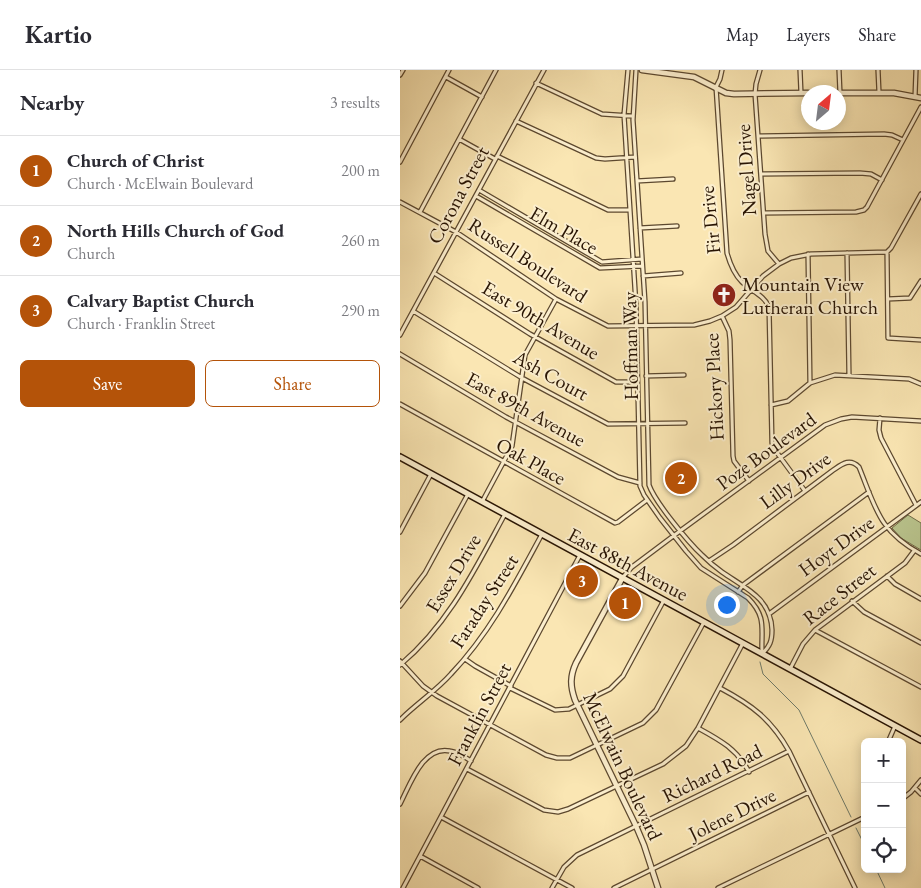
<!DOCTYPE html>
<meta charset="utf-8">
<style>
body{margin:0;font-family:"EB Garamond",serif;background:#f7f7f7;color:#2b2b33}
.controls{position:absolute;right:15px;bottom:15px;display:grid;overflow:hidden;border-radius:8px;box-shadow:0 2px 12px #0003}
.controls button{width:45px;height:45px;display:grid;place-items:center;padding:0;border:0;border-bottom:1px solid #e1e1e2;background:#fff;color:#2b2b33;font:25px sans-serif}
.compass{position:absolute;left:401px;top:15px;width:45px;height:45px;border-radius:50%;background:#fff;box-shadow:0 2px 12px #0003;rotate:28deg}
.you{position:absolute;left:326px;top:534px;width:18px;height:18px;margin:-12px;border:4px solid #fff;border-radius:50%;background:#1a73e8;box-shadow:0 0 0 8px #1a73e833}
.badge{display:grid;place-items:center;width:32px;height:32px;border-radius:50%;background:#b45309;color:#fff;font-size:16px;font-weight:700}
.pin{position:absolute;translate:-50% -50%;border:2px solid #fff;box-shadow:0 1px 5px #0006}
.list{margin:0;padding:0;list-style:none}
h2{display:flex;justify-content:space-between;align-items:center;height:65px;margin:0;padding:0 20px;font-size:21px}
h2 small{font-size:16px;font-weight:400;color:#7c7c81}
.list li{display:grid;grid-template-columns:32px 1fr auto;gap:15px;align-items:center;box-sizing:border-box;height:70px;padding:0 20px;border-top:1px solid #e1e1e2}
.list b{display:block;font-size:19px;white-space:nowrap}
.list p{margin:0;font-size:16px;white-space:nowrap;color:#7c7c81}
.list em{font-size:16px;font-style:normal;color:#7c7c81}
.actions{display:flex;gap:10px;padding:15px 20px}
.actions a{flex:1;padding:11px 0;border:1px solid #b45309;border-radius:8px;text-align:center;font-size:18px;color:#b45309}
.actions .main{background:#b45309;color:#fff}
.icon{flex:none;width:28px;height:28px;fill:none;stroke:currentColor;stroke-width:2;stroke-linecap:round;stroke-linejoin:round}
.map{position:relative;flex:none;width:521px;height:818px;overflow:hidden}
header{display:flex;align-items:center;gap:30px;box-sizing:border-box;height:70px;padding:0 25px;background:#fff;border-bottom:1px solid #e1e1e2}
header strong{font-size:24px}
nav{display:flex;gap:28px;margin-inline-start:auto;font-size:18px}
main{display:flex}
aside{flex:1;background:#fff}
.map>svg:first-child{display:block}
</style>
<header>
<strong>Kartio</strong>
<nav><a>Map</a><a>Layers</a><a>Share</a></nav>
</header>
<main>
<aside>
<h2>Nearby<small>3 results</small></h2>
<ul class="list">
<li><span class="badge">1</span><div><b>Church of Christ</b><p>Church · McElwain Boulevard</p></div><em>200 m</em></li>
<li><span class="badge">2</span><div><b>North Hills Church of God</b><p>Church</p></div><em>260 m</em></li>
<li><span class="badge">3</span><div><b>Calvary Baptist Church</b><p>Church · Franklin Street</p></div><em>290 m</em></li>
</ul>
<div class="actions"><a class="main">Save</a><a>Share</a></div>
</aside>
<div class="map">
<svg width="521" height="818" viewBox="0 0 521 818">
<rect width="100%" height="100%" fill="#fae6b3"/>
<filter id="stains"><feTurbulence type="fractalNoise" baseFrequency=".004" numOctaves="4"/><feColorMatrix values="0 0 0 0 .2 0 0 0 0 .09 0 0 0 0 .02 0 0 0 .5 -.17"/></filter>
<radialGradient id="worn" r=".72"><stop offset=".6" stop-color="#630" stop-opacity="0"/><stop offset="1" stop-color="#630" stop-opacity=".3"/></radialGradient>
<path fill="#bac68f" stroke="#716d49" d="M508,445L521,453V480L501,468L492,458Z"/>
<g fill="none" stroke-linecap="round" stroke-linejoin="round">
<path stroke="#6f7b6a" stroke-width="1" d="M360,592L363,604L399,640L451,747
M456,758L465,776
M476,799L485,818"/>
<g stroke="#5c482f" stroke-width="5.5">
<path id="minor" d="M228,0L224,45L236,235L240,416L244,425L260,448L286,481L301,498L348,528C367,547 361,559 362,583
M236,0L233,50L245,232L249,415C255,432 288,472 302,485C308,491 315,497 322,502C345,518 371,528 372,560C372,571 370,576 362,584
M322,0L320,9L316,17L327,183C330,194 334,204 342,212C351,221 364,225 369,237L372,373L375,380L405,421
M360,0L356,14L355,24L365,164L368,181L379,194
M400,0L401,23
M439,0L440,23
M478,0L479,22
M0,5L3,0
M46,7L82,27
M136,13L202,44L232,46
M515,27L516,0
M116,51L196,88L205,89L235,87
M359,66L484,64L492,65L503,70
M59,69L95,89
M97,86L208,140H230
M0,92L49,0
M361,104L460,103L471,104L482,110
M237,111L273,109
M79,120L202,192L242,189
M76,126L200,198L242,196
M0,132L56,162L156,229L208,256L294,255L310,251L322,246L336,237L363,206L379,194L391,188L411,184L487,182L491,178L521,124
M20,142L96,0
M364,143L456,142L464,140L467,137L521,37
M240,158L277,156
M487,182L488,268L521,270
M447,183L449,305
M408,184L410,313
M34,203L130,264L216,312H237
M243,206L281,203
M488,229L510,228L521,211
M13,241L122,308L208,354L285,353
M322,246L329,261L330,270L333,386L334,391L349,411
M0,265L144,0
M0,284L106,347L218,407L240,413
M246,306L284,305
M0,334L215,453L218,452L247,430
M371,335L388,331L410,313L435,305L509,309L521,314
M480,348L479,360L481,368L516,435
M82,432L112,376L125,285L156,229
M0,462L31,404
M309,491L333,475L432,401C441,395 449,387 459,397C476,439 479,461 521,484
M487,506L495,514L521,529
M223,507L232,497L280,461L425,355L441,349L452,347L521,351
M338,522L343,515L469,422
M452,531L464,542L521,573
M0,536L25,503L68,424
M369,544L521,432
M415,560L521,617
M65,589L75,596L111,616
M0,591L23,616L37,626L146,685L157,688H170L243,653L256,640L304,552
M0,595C49,554 75,499 105,444
M390,599L403,574L415,560L505,493L514,481
M110,618L155,640L169,639L210,619L223,606L264,530
M320,618C352,635 371,649 389,681L455,818
M0,650C16,634 36,621 51,604C90,563 115,514 142,464
M298,658C320,670 337,679 349,702
M488,672L495,656
M67,699L144,740L158,742L168,739L263,694L286,676L298,658L343,573
M515,718L521,724
M502,729L511,722L521,710
M0,734C10,715 23,675 50,681C58,682 65,687 71,691
M41,747L172,818
M20,786L78,818
M3,818L180,485
M152,818L164,797L177,785L389,681
M214,818L409,722
M318,818L465,747"/>
</g>
<g stroke="#5c482f" stroke-width="7">
<path id="tertiary" d="M242,0L294,7L326,23L334,24L408,23
M438,23H494L521,28
M223,507L176,593C170,606 170,616 175,630L236,756L244,775L258,818"/>
</g>
<g stroke="#281403" stroke-width="8">
<path id="secondary" d="M0,387L521,670"/>
</g>
<use href="#minor" stroke="#fcefce" stroke-width="3"/>
<use href="#tertiary" stroke="#fcefce" stroke-width="4.5"/>
<use href="#secondary" stroke="#fcefce" stroke-width="5"/>
</g>
<defs>
<g id="church-disc" transform="scale(1.25)"><circle r="9.5" fill="#8f2418" stroke="#fcefce"/><path d="M-1.2-6h2.4v3.5h3.3v2.4h-3.3V6h-2.4V-.1h-3.3v-2.4h3.3Z" fill="#fff"/></g>
</defs>
<g fill-rule="evenodd">
<use href="#church-disc" x="324" y="225"/>
</g>
<g text-anchor="middle" stroke-width="4" stroke-linejoin="round" paint-order="stroke">
<g font-size="20" fill="#281403" stroke="#fcefce">
<text transform="translate(346 100) rotate(-94)" y="7">Nagel Drive</text>
<text transform="translate(58 125) rotate(-62)" y="7">Corona Street</text>
<text transform="translate(310 150) rotate(-96)" y="7">Fir Drive</text>
<text transform="translate(164 160) rotate(30)" y="7">Elm Place</text>
<text transform="translate(128 190) rotate(33)" y="7">Russell Boulevard</text>
<text transform="translate(141 250) rotate(31)" y="7">East 90th Avenue</text>
<text transform="translate(230 276) rotate(-91)" y="7">Hoffman Way</text>
<text transform="translate(151 305) rotate(29)" y="7">Ash Court</text>
<text transform="translate(314 317) rotate(-93)" y="7">Hickory Place</text>
<text transform="translate(126 339) rotate(29)" y="7">East 89th Avenue</text>
<text transform="translate(366 381) rotate(-36)" y="7">Poze Boulevard</text>
<text transform="translate(131 391) rotate(29)" y="7">Oak Place</text>
<text transform="translate(395 410) rotate(-36)" y="7">Lilly Drive</text>
<text transform="translate(436 476) rotate(-36)" y="7">Hoyt Drive</text>
<text transform="translate(228 494) rotate(28)" y="7">East 88th Avenue</text>
<text transform="translate(53 503) rotate(-59)" y="7">Essex Drive</text>
<text transform="translate(439 524) rotate(-38)" y="7">Race Street</text>
<text transform="translate(84 531) rotate(-57)" y="7">Faraday Street</text>
<text transform="translate(79 644) rotate(-62)" y="7">Franklin Street</text>
<text transform="translate(223 696) rotate(65)" y="7">McElwain Boulevard</text>
<text transform="translate(312 703) rotate(-26)" y="7">Richard Road</text>
<text transform="translate(332 744) rotate(-26)" y="7">Jolene Drive</text>
</g>
<g font-size="20" fill="#281403" stroke="#fcefce" text-anchor="start">
<text x="342" y="221">Mountain View<tspan x="342" dy="23">Lutheran Church</tspan></text>
</g>
</g>
<rect width="100%" height="100%" filter="url(#stains)"/>
<rect width="100%" height="100%" fill="url(#worn)"/>
</svg>
<div class="controls">
<button>+</button>
<button>−</button>
<button><svg class="icon" aria-label="locate" viewBox="0 0 24 24"><circle cx="12" cy="12" r="6"/><path d="M12 2v4M12 18v4M2 12h4M18 12h4"/></svg></button>
</div>
<svg class="compass" viewBox="-18 -18 36 36"><path d="M0-13l5 13h-10z" fill="#e53935"/><path d="M0 13l5-13h-10z" fill="#7c7c81"/></svg>
<div class="you"></div>
<div class="pin badge" style="left:225px;top:533px">1</div>
<div class="pin badge" style="left:281px;top:408px">2</div>
<div class="pin badge" style="left:182px;top:511px">3</div>
</div>
</main>
